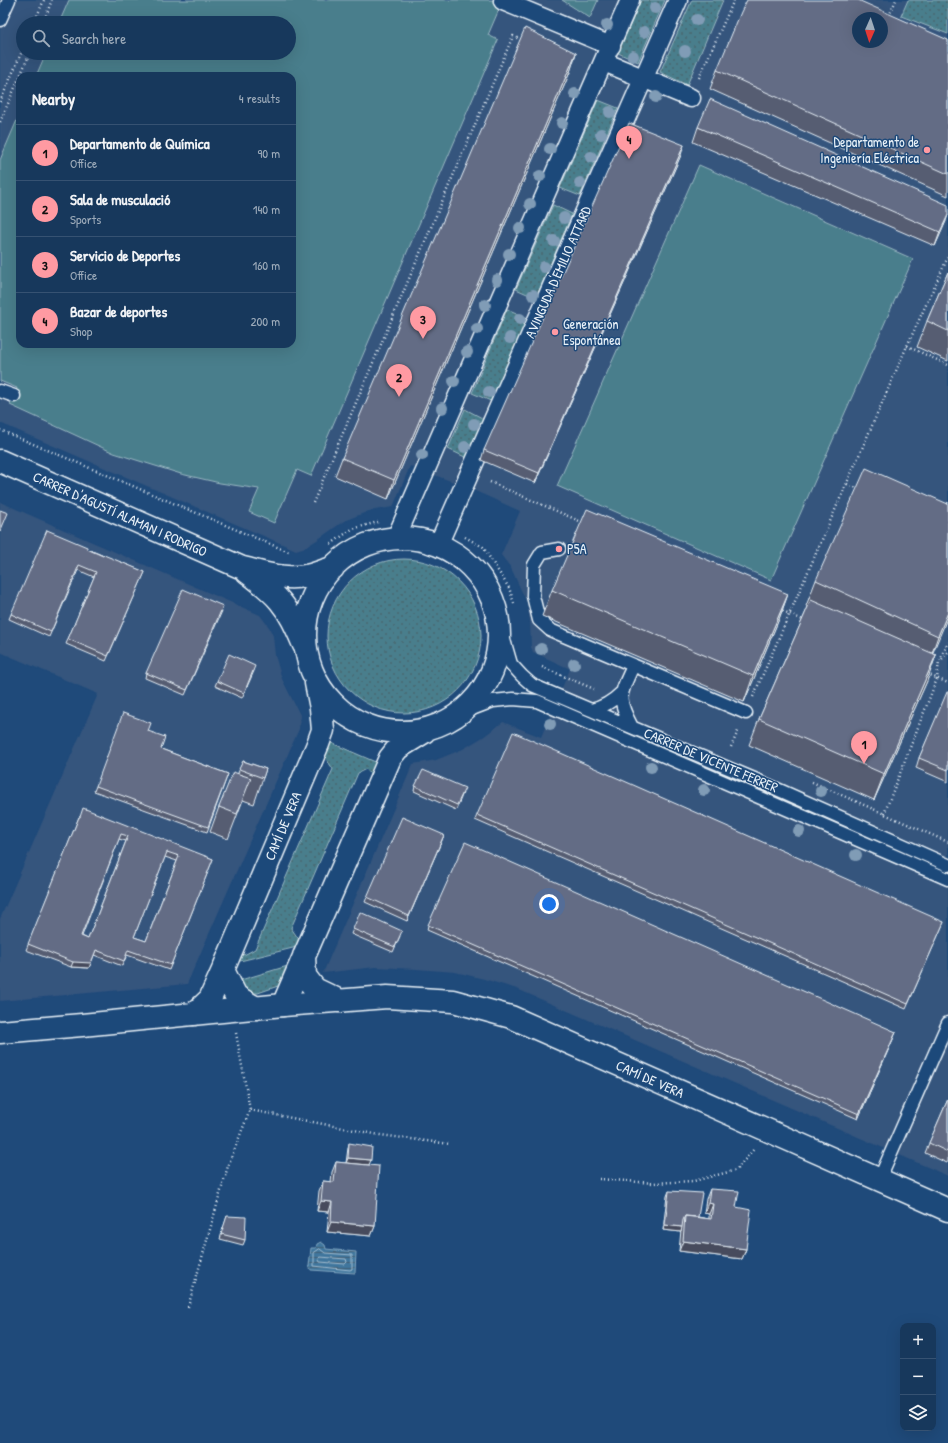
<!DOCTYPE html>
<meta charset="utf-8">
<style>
body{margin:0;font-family:"Patrick Hand",sans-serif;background:#203f62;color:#f1f3f6}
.controls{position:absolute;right:12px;bottom:12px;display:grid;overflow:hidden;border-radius:8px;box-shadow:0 4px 16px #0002}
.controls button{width:36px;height:36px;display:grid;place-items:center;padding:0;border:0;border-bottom:1px solid #365272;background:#17385c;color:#f1f3f6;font:20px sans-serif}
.compass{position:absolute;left:852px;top:12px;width:36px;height:36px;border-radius:50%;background:#17385c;box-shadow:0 4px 16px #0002;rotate:183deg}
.you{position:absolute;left:549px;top:904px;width:14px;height:14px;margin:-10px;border:3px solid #fff;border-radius:50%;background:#1a73e8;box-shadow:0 0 0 6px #1a73e833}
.badge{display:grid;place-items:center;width:26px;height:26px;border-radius:50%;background:#ff9aa2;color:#111;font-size:13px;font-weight:700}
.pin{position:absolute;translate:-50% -33px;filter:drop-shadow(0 1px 2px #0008)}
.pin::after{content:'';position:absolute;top:21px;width:14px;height:12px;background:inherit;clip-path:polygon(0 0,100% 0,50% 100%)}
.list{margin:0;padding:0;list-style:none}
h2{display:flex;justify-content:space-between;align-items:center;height:52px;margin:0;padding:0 16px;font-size:17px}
h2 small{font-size:13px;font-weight:400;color:#9eacbb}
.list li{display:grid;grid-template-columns:26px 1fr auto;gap:12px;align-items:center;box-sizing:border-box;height:56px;padding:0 16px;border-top:1px solid #365272}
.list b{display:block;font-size:15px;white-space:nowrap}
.list p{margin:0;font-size:13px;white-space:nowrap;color:#9eacbb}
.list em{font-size:13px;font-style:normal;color:#9eacbb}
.icon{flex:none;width:22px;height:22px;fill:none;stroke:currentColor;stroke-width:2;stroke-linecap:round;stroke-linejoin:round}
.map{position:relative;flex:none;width:948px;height:1443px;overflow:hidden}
.search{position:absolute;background:#17385c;box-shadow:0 4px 16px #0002;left:16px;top:16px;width:280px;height:44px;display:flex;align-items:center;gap:10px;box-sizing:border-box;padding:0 14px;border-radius:22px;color:#9eacbb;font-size:15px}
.panel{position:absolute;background:#17385c;box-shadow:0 4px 16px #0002;left:16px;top:72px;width:280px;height:276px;border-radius:12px}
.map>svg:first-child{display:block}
</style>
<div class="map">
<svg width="948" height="1443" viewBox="0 0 948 1443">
<defs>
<pattern id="grass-dots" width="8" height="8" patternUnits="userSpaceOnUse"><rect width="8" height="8" fill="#4a7e8c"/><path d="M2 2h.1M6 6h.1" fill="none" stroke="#48666e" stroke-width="1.8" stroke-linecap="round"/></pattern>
<pattern id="water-rules" width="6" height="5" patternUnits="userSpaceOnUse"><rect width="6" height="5" fill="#40769d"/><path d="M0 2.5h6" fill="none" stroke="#435f74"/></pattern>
</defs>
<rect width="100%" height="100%" fill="#1f4a7a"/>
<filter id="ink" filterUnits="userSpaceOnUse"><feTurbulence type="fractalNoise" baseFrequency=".025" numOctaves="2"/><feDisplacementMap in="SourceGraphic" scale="8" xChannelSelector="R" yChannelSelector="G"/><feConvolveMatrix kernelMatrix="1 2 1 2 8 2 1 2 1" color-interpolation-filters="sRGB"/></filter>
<g filter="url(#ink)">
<path fill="#34547d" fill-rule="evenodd" d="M0,0H948V1176L517,989L484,979L455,972L416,969L376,967L323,973L413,764L436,760L463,749L483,737L503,722L541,737L570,669L533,652L531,647L530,622L527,603L511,568L501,555L520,511L464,486L410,466L393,507L369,511L344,521L317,540L306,547L296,550L0,423ZM858,18H882V42H858ZM23,23H289V53H23ZM20,76H292V344H20Z
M0,502L260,615L269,627L273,636L275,655L282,679L300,715L299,729L187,984L0,1001V919L98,694L0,652Z"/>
<path fill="url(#grass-dots)" stroke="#99b8c2" d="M641,0H665L638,62L618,53Z
M692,0H723L687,85L660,72Z
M908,0H948V34L901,16Z
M598,100L618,108L580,196L560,188Z
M553,205L572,214L536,298L516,289Z
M507,309L528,318L493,402L472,393Z
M465,409L484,419L467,458L448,449Z
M327 636a77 77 0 1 1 154 0a77 77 0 1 1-154 0Z
M327,741L380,764L374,778L366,769L358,773L291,928L302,944L301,946L232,963L238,948L244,955L255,949L333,769L322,753Z
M291,965L284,981L278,986L258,993H249L234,982Z"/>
<path fill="#4a7e8c" stroke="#99b8c2" d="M69,0H503L488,35L498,40L311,476L297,470L274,523L249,512L259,489L220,483L181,474L114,453L10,405L17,388L0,381V160L20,113V344H292V76H36L46,53H289V23H59Z
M562,0H598L590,18Z
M699,165L913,259L771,580L557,486Z"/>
<path fill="url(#water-rules)" stroke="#83a7c1" d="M321,1242L325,1245L326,1249L356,1252L355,1273L311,1270L309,1266L311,1248H316L317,1244Z"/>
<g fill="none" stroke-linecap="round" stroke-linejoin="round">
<path stroke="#a5c0d4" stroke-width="1" d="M320,1249L325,1253L352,1255V1269L350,1270L314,1266V1253Z
M320,1257L346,1259L347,1262L345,1264L320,1262L319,1260Z"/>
<g stroke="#e8f1f8" stroke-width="15">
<path id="service" d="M0,20L9,0
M0,391L14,396
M559,549L542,552L534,565L533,596L539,620L550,630L746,713
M500,626L511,664L522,676L532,685L759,781L948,865
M591,710C604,707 612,702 621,693
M459,714L493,701L513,699L537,701L948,879
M632,727C616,697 620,695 633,666
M879,1180L948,1023"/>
</g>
<g stroke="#e8f1f8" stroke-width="21">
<path id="pedestrian" d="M503,1L611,46
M604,62L691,98
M396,538L630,0
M438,545L678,0"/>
</g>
<g stroke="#e8f1f8" stroke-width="25">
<path id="minor" d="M0,461L240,567C262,573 282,580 305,576C314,575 324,570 333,568
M305 635a97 97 0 1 1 194 0a97 97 0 1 1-194 0Z
M247,572C259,581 271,590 280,601C291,614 297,629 304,645
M304,956L305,976L315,989L340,1001
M223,970L236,996L256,1008
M283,1005L390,758L398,748L424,732
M194,1014L210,999L223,970L318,744L323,730L321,708L316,683"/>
</g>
<g stroke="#e8f1f8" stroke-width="25">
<path id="tertiary" d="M0,1032L82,1025L283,1005L387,997L453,1001L511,1017L948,1210"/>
</g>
<path stroke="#e8f1f8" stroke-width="2.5" stroke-dasharray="1 3" stroke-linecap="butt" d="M889,16L896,0
M34,23L44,0
M43,23L52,0
M699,78L734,0
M0,102L23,49
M0,122L30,53
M907,346L948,365
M0,430L289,552
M490,482L584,523
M847,484L859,489
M313,503L513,36L523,41
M465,537L483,547L509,588L514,603
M331,544L352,529L378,522
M779,609L805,621
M942,659L948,652
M542,667L594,689
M927,674L948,683
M753,697L907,346L948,257
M731,747L739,729
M812,782L948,842
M884,814L937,679L939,661L948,642
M250,1110L380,1135L450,1144
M599,1179L653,1183L694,1181L736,1170L754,1149
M188,1307L228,1166L250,1110L236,1033"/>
<use href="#service" stroke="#1f4a7a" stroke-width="12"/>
<use href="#pedestrian" stroke="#1f4a7a" stroke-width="18"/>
<use href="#minor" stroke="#1f4a7a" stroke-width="22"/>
<use href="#tertiary" stroke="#1f4a7a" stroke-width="22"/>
</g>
<g fill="#809cb6">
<circle cx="655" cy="8" r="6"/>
<circle cx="697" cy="20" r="6"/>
<circle cx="607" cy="25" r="6"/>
<circle cx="644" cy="32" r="6"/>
<circle cx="685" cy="51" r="6"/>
<circle cx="633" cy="56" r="6"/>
<circle cx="575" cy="94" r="6"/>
<circle cx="656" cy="97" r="6"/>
<circle cx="610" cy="112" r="6"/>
<circle cx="562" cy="123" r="6"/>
<circle cx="601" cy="134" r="6"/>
<circle cx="550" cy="149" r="6"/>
<circle cx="591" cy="157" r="6"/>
<circle cx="540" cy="176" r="6"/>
<circle cx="580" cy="183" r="6"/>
<circle cx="530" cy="204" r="6"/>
<circle cx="564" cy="218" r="6"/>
<circle cx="520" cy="228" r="6"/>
<circle cx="554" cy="241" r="6"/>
<circle cx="509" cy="254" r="6"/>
<circle cx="544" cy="267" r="6"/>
<circle cx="497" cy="280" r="6"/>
<circle cx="533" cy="295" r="6"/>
<circle cx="485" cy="305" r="6"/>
<circle cx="520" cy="319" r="6"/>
<circle cx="477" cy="329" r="6"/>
<circle cx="510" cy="338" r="6"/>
<circle cx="467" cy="352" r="6"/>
<circle cx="454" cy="381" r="6"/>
<circle cx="489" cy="392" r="6"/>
<circle cx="442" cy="408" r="6"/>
<circle cx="474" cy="424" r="6"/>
<circle cx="465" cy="447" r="6"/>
<circle cx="422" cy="455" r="6"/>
<circle cx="541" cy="649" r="6"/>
<circle cx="574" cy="664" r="6"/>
<circle cx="550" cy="724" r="6"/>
<circle cx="651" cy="767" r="6"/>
<circle cx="704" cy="790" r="6"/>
<circle cx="821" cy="791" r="6"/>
<circle cx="799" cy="831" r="6"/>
<circle cx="856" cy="855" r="6"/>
</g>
<path fill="#565d72" stroke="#e8f1f8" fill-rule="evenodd" d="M948,40V196L710,89L717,70Z
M576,53L570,72L388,499L335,476L342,458Z
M698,127L946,221L935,246L693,142Z
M681,155L535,483L481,460L484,450Z
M948,272V361L917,347L927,321Z
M948,502V616L932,653L936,655L927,681L874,800L749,745L759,719L808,607L806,606L816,580L947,504Z
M87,549L145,572L106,661L66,644L94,577L78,570L49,637L9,619L11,614Z
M552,590L788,594L779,619L744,702L542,616Z
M222,611L185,695L145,678L146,673Z
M254,671L242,698L215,686L217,681Z
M948,692V782L916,768L919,758Z
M148,731L161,749L228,774L207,832L94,791L96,786Z
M243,761L266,769L254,804L243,800L228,839L210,832L219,807L238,773Z
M415,786L463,793L456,810L414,791Z
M477,815L944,922L906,1009L475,820Z
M79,817L213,859L169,970L127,955L122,966L94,955L89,968L71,967L26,950ZM119,839L126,841L88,939L82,936ZM165,857L177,861L146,941L134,937Z
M444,835L407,921L365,902L367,897Z
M428,925L896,1032L858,1119L427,930Z
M353,929L400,936L393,952L351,934Z
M948,1099V1161L947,1163L925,1153L929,1143Z
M349,1143L369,1165L375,1226L371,1236L327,1232L329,1212L317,1211L319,1191L323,1181L331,1182L332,1172L336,1162L346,1163L348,1148Z
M710,1189L736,1207L746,1249L742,1259L679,1251L681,1230V1232L663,1230L667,1196L669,1191L698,1217L709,1219V1214L704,1213L706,1199Z
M227,1216L245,1240L243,1245L220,1239Z"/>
<path fill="#464c5d" stroke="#e8f1f8" d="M576,53L570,72L388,499L394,480Z
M684,145L681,155L535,483L539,473Z
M948,215L946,221L935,246L940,232Z
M788,594L779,619L744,702L753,676Z
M948,612V616L929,662L938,636Z
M936,655L927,681L874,800L884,774Z
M444,835L442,840L407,921L409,916Z
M96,950L89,968L71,967L73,962Z
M896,1032L894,1037L858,1119L859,1114Z
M348,1158L371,1160L369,1165L346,1163Z
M321,1201L332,1202L329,1212L317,1211Z
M708,1203L713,1204L709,1214L704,1213Z
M331,1222L375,1226L371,1236L327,1232Z
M665,1225L682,1227L681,1232L663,1230Z
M683,1241L746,1249L742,1259L679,1251Z"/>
<path fill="#646c85" stroke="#e8f1f8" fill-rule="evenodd" d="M747,0H858L948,40V174L717,70L741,12ZM858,18H882V42H858Z
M525,28L576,53L394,480L342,458Z
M710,99L948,205V215L940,232L698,127Z
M629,123L684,145L539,473L484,450Z
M948,272V331L927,321Z
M866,468L948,504V612L938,636L816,580Z
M587,509L788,594L753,676L552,590Z
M0,510L8,513L0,532Z
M47,530L87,547V549L103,556L104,555L145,572L108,656L68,639L96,572L79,565L51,632L11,614Z
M183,589L223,606L187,690L146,673Z
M811,600L936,655L884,774L759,719Z
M229,654L255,666L244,693L217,681Z
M947,692H948V770L919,758Z
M123,713L151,723L148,731L165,737L161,749L228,774L208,827L96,786Z
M513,732L944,922L908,1004L477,815Z
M243,761L266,769L263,778L239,769Z
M423,770L465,788L457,805L415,786Z
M233,772L251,778L237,814L219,807Z
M83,808L213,859L171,965L128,950L124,961L96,950L91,963L73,962L28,944L79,817H80ZM121,834L128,836L88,939L81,936ZM167,852L179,856L146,941L134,937Z
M402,817L444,835L409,916L367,897Z
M465,842L896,1032L859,1114L428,925Z
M360,912L402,931L395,947L353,929Z
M948,1099V1152L929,1143Z
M349,1143L372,1147L371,1160L348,1158Z
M336,1162L379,1166L375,1226L331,1222L332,1202L321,1201L323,1181L334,1182Z
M710,1189L739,1191L736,1207L751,1210L746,1249L683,1241L685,1216L711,1219L713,1204L708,1203Z
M669,1191L702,1193L698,1217L685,1216L683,1220L682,1227L665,1225Z
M227,1216L246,1217L245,1240L221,1234Z"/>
</g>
<g fill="#ff9aa2" stroke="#1f4a7a" stroke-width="1.5">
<circle cx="927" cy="150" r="4"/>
<circle cx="555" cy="332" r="4"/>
<circle cx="559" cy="549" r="4"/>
</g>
<g text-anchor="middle" stroke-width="3" stroke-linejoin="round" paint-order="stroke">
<g font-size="14" fill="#e8f1f8" stroke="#1f4a7a" text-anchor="start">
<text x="919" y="147" text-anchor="end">Departamento de<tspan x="919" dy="16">Ingeniería Eléctrica</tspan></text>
<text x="563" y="329">Generación<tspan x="563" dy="16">Espontánea</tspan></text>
<text x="567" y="554">P5A</text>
</g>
<g font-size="14" fill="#e8f1f8" stroke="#1f4a7a">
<text transform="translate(558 272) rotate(-66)" y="5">AVINGUDA D'EMILIO ATTARD</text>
<text transform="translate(120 514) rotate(24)" y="5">CARRER D'AGUSTÍ ALAMAN I RODRIGO</text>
<text transform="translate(711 760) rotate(23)" y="5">CARRER DE VICENTE FERRER</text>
<text transform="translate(283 826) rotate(-67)" y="5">CAMÍ DE VERA</text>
<text transform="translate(650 1079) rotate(24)" y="5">CAMÍ DE VERA</text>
</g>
</g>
</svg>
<div class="controls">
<button>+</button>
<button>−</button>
<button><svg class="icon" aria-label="layers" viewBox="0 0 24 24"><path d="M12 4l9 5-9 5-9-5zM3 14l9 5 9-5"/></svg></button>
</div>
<svg class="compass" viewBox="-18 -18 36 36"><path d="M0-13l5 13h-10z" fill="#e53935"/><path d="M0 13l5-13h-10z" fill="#9eacbb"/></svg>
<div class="you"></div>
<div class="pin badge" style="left:864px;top:764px">1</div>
<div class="pin badge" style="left:399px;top:397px">2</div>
<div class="pin badge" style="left:423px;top:339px">3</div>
<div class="pin badge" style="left:629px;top:159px">4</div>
<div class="search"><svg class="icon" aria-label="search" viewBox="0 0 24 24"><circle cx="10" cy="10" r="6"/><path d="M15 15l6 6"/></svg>Search here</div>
<section class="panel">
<h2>Nearby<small>4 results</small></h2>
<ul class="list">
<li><span class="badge">1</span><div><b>Departamento de Química</b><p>Office</p></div><em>90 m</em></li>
<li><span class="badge">2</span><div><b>Sala de musculació</b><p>Sports</p></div><em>140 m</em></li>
<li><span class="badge">3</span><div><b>Servicio de Deportes</b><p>Office</p></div><em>160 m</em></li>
<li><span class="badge">4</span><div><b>Bazar de deportes</b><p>Shop</p></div><em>200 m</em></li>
</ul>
</section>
</div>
